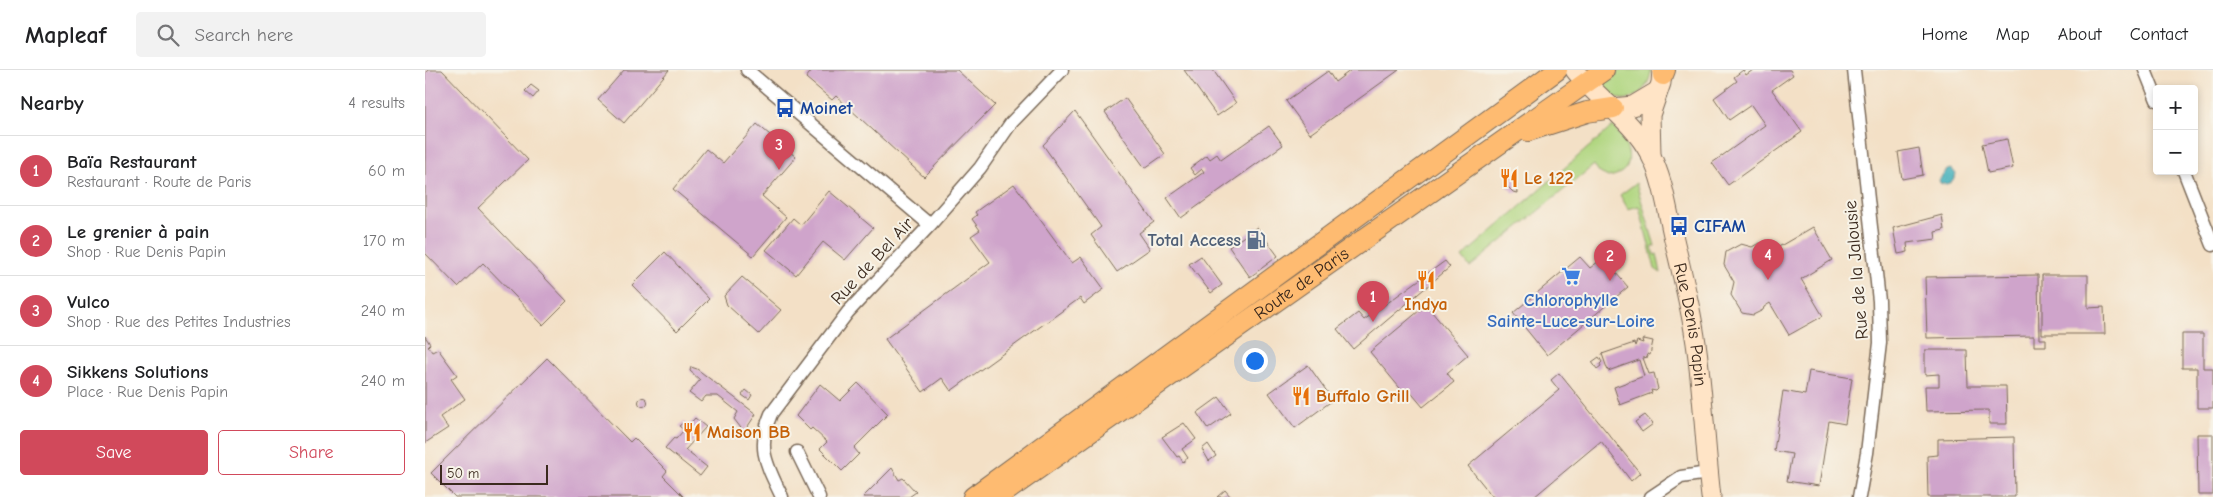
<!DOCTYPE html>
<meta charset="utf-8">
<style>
body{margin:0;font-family:"Comic Neue",sans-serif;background:#f2f2f2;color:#202124}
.controls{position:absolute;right:15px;top:15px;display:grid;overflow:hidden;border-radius:5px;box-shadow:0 2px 8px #0003}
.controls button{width:45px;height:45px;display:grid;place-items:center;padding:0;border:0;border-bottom:1px solid #e0e0e0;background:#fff;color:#202124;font:25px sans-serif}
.scale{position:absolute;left:15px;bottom:12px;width:108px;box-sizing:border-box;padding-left:5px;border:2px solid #3b2a1e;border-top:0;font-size:14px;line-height:18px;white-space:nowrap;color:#3b2a1e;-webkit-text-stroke:4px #f7f3e8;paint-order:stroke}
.you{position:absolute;left:829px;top:290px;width:18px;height:18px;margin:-12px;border:4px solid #fff;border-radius:50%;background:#1a73e8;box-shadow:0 0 0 8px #1a73e833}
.badge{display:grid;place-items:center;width:32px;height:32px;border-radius:50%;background:#d1495b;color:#fff;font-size:16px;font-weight:700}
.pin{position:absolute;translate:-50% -41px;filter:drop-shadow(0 1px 2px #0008)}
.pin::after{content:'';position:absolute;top:26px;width:18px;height:15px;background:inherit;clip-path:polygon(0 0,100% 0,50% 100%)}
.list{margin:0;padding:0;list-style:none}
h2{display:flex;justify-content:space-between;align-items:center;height:65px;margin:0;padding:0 20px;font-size:21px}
h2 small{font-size:16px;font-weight:400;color:#757577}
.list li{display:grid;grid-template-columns:32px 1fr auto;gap:15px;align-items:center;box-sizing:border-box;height:70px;padding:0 20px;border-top:1px solid #e0e0e0}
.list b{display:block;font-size:19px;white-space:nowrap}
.list p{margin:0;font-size:16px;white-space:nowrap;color:#757577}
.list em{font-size:16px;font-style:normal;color:#757577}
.actions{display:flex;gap:10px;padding:15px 20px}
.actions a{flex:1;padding:11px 0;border:1px solid #d1495b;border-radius:5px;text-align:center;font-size:18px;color:#d1495b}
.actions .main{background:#d1495b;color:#fff}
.icon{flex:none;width:28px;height:28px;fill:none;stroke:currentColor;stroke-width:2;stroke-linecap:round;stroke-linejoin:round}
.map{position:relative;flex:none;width:1788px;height:427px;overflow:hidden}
header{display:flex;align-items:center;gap:30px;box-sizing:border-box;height:70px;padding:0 25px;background:#fff;border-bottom:1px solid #e0e0e0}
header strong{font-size:24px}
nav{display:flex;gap:28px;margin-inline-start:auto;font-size:18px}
.search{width:350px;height:45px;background:#f2f2f2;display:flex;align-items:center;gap:12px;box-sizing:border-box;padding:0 18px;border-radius:5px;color:#757577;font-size:19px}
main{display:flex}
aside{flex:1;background:#fff}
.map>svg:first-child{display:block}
</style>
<header>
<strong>Mapleaf</strong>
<div class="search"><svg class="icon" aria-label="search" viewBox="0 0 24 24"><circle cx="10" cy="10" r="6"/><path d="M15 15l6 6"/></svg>Search here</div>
<nav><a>Home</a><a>Map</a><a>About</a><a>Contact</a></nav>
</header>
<main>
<aside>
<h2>Nearby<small>4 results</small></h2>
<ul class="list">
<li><span class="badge">1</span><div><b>Baïa Restaurant</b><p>Restaurant · Route de Paris</p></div><em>60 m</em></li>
<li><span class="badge">2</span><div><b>Le grenier à pain</b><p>Shop · Rue Denis Papin</p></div><em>170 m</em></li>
<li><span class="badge">3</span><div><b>Vulco</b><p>Shop · Rue des Petites Industries</p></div><em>240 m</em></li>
<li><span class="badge">4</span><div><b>Sikkens Solutions</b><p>Place · Rue Denis Papin</p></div><em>240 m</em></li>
</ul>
<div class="actions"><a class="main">Save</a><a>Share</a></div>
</aside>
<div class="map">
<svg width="1788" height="427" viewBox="0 0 1788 427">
<rect width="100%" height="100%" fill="#f7f3e8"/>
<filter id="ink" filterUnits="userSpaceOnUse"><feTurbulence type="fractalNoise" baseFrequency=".02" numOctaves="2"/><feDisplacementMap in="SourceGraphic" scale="10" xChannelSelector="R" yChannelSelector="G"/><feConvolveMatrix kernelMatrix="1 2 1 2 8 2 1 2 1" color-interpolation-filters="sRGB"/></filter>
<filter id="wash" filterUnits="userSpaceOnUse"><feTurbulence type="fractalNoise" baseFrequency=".0096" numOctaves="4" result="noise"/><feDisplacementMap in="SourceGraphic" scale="20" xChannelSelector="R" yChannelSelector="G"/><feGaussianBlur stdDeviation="1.12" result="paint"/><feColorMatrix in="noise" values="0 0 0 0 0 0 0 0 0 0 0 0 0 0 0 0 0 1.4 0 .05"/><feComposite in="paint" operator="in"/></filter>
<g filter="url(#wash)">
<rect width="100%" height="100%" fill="#f3e0c6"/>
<path fill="#b0d680" stroke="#76804f" d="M1197,0H1226C1226,18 1205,37 1187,26C1183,23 1179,19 1175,15Z
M1188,56C1203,72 1216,102 1183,107L1175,103L1169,95L1045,197L1037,187Z
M1211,113L1230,176L1227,177L1229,185L1232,184L1236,203L1230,199L1214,136L1203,139L1195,125Z"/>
<path fill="#3eaeba" stroke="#3c6c6c" d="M1527,99L1531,104C1529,112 1522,116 1515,113L1514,110L1522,100Z"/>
<g id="blocks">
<path fill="#cfa4cb" d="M3,0H17L103,90L53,138L142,231L118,255L58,193L33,217L0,183V3Z
M199,0H244L199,53L173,30Z
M387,0H532L570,35L499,107L411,26L407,30L381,8Z
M759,0H788L811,33L792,46Z
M926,0H974L885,64L861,31L903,1L910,12Z
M1318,0L1321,5L1328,0H1365L1368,5L1347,20L1377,62L1303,115L1287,93L1340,55L1326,35L1304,50L1289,28L1312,11L1309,7Z
M106,15L114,21L108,28L100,21Z
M700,28L740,84L720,98L680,42Z
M650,41L729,152L714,163L725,179L692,202L666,165L676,157L618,75Z
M332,54L371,87L337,126L361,147L328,186L248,119L281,79L298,93Z
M844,56L858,75L756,148L742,128L779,102L777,99L770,105L765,98L782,85L785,89L792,84L796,90Z
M1582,69L1588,98L1563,103L1557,74Z
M1494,78L1498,105L1477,109L1473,82Z
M1090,102L1093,123L1088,122L1081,115L1083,107Z
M589,114L647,193L656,187L679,219L659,234L655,228L526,321L517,308L498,322L460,269L565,192L546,166L555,160L547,149L552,145L550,142Z
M404,121L448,158L420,190L398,172L371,205L341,180L368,148L376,155Z
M1517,145L1519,160L1510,162L1511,169L1482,173L1483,182L1473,184L1468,158Z
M832,157L853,186L825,207L804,177Z
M1388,157L1407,190L1376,209L1398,246L1364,265L1345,233L1339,237L1338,240L1328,245L1317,243L1306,225L1309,212L1299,195L1301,182L1316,174L1327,177L1334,173L1341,175L1345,182Z
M240,182L284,229L252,261L207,215Z
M776,186L797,215L786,223L764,194Z
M1155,187L1165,198L1178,188L1203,217L1122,285L1088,243Z
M1020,191L1025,197L928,279L912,259L933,243L939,250Z
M1613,205L1614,269H1621V276H1609V266L1502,268L1500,207Z
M1617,205H1663V238L1679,237L1680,264H1617Z
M317,207L356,240L334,264L302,235L299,226Z
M1001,235L1043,285L1022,303L1029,312L998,337L983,319L979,323L945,282Z
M1757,264H1778V298H1788V338H1772V298H1757Z
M0,266L5,274L3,276L7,282L13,279L32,305L26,309L40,329L15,347L23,358L0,373Z
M1219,269L1228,271L1225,285L1222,284L1223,287L1218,288L1224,304L1229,303L1233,319L1231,321L1226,320L1227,323L1195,335L1189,317L1219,306L1214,290L1183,301L1177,284L1209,273L1210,276L1212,271L1218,273L1217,270Z
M1500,280H1542L1543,316H1581L1582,354H1564V340L1501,341L1500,316H1514V304L1500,305Z
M1174,287L1177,292L1175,294L1176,296L1172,299L1167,292Z
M122,288L205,372L209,368L242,401L238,406L259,427H30L6,403Z
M883,295L908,330L870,358L844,323Z
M266,297L272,299L331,344L319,362L309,349L313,342L293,326H281L276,332L264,323L275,310L265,301Z
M1384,301L1427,308L1420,354L1404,351L1394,416L1362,411L1367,384L1349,381L1358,321L1380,325Z
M1134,303L1215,403L1206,411L1176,371L1109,427H1068L1043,396L1134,320L1126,310Z
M433,313L463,344L429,378L434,384L417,401L395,379L402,372L387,358L385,360L371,346L395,314L415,331Z
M321,320L327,325L324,330L317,325Z
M794,327L806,343L783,359L772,343Z
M213.5 332a4.5 4.5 0 1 1 9 0a4.5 4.5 0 1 1-9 0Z
M1220,345L1228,354L1217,362L1210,352Z
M270,348L281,357L260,380L282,397L275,406L240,378L249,368L251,369L259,360L254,356L259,352L263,356Z
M759,353L771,369L757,379L763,388L758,392L754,386L752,387L737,367Z
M1772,364H1788V425H1773Z
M1589,367L1590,427H1503L1502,386L1513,385V369Z
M783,374L791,386L784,391L777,379Z
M467,398L474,410L478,408L491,422L484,427H438Z
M800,420L806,427H792Z"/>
</g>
</g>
<g filter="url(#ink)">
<use href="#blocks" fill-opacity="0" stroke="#7b6a59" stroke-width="1"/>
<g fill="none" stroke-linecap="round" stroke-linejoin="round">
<g stroke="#7b6a59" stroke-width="15">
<path id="street" d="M322,0L505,155
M1429,0L1454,231L1455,273L1442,383L1434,427
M1720,0L1732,30
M1759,101L1788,175
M372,382L394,427
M357,427C342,395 331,379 346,344L423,242L505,155L555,98L586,53L637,0
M1226,427L1256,407L1283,403"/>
</g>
<g stroke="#7b6a59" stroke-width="21">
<g id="secondary">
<path id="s1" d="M1150,0C1173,30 1207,49 1225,84C1238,108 1242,139 1248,165C1258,209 1270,253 1274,298C1279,341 1281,384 1286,427"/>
<path d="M1188,38L1208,36L1233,21"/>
<path d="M1226,84L1225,45L1236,13L1237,0"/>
</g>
</g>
<g stroke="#7b6a59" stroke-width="22">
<g id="primary">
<path d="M1238,5L1240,0"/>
<path d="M1103,61L1162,42L1188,38"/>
<path d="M548,427L1132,0"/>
<path id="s2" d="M573,427L1179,0"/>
</g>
</g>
<use href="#street" stroke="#fff" stroke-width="12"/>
<use href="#secondary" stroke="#ffe4c6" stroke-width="19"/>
<use href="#primary" stroke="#febb71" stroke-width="20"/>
</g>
</g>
<defs>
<g id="bus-bare" transform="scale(1.5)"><path d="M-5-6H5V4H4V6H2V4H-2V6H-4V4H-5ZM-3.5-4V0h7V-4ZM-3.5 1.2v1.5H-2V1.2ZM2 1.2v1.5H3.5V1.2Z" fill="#1a4fb4" stroke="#f7f3e8" stroke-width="2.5" paint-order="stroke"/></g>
<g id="restaurant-bare" transform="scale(1.5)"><path d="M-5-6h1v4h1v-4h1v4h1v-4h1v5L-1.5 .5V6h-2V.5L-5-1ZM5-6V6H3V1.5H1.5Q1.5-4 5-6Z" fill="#e8710a" stroke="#f7f3e8" stroke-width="2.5" paint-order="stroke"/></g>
<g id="fuel-bare" transform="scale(1.5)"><path d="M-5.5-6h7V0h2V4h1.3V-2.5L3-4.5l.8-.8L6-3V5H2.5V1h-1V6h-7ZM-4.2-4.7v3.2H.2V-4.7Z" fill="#5c6f8a" stroke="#f7f3e8" stroke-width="2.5" paint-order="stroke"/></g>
<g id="supermarket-bare" transform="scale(1.5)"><path d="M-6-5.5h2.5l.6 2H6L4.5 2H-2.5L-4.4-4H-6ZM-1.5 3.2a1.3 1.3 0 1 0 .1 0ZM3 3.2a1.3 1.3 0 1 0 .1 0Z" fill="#3f7fe0" stroke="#f7f3e8" stroke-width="2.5" paint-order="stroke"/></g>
</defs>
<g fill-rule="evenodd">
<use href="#bus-bare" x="360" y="38"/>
<use href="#restaurant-bare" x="1084" y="108"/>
<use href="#bus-bare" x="1254" y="156"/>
<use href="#fuel-bare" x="831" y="170"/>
<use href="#supermarket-bare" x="1146" y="206"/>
<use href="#restaurant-bare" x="1001" y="210"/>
<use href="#restaurant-bare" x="876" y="326"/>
<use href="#restaurant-bare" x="267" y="362"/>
</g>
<g text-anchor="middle" stroke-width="4" stroke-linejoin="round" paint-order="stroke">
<g font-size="18" font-weight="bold" fill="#164399" stroke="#f7f3e8" text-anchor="start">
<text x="375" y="44">Moinet</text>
<text x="1269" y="162">CIFAM</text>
</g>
<g font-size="18" font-weight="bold" fill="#c56008" stroke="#f7f3e8" text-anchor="start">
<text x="1099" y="114">Le 122</text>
<text x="1001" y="240" text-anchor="middle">Indya</text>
<text x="891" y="332">Buffalo Grill</text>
<text x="282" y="368">Maison BB</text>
</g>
<g font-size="18" font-weight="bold" fill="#4e5e75" stroke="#f7f3e8" text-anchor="end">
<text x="816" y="176">Total Access</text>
</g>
<g font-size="18" fill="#3b2a1e" stroke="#f7f3e8">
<text transform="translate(447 191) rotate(-47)" y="6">Rue de Bel Air</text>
<text transform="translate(1431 200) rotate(-95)" y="6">Rue de la Jalousie</text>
<text dy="6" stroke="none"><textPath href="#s2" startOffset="371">Route de Paris</textPath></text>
<text dy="6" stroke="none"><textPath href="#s1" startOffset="289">Rue Denis Papin</textPath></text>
</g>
<g font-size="18" font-weight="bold" fill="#366cbe" stroke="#f7f3e8">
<text x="1146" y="236">Chlorophylle<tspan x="1146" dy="21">Sainte-Luce-sur-Loire</tspan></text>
</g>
</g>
</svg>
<div class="controls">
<button>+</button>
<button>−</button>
</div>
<div class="scale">50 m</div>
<div class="you"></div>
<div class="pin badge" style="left:948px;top:252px">1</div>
<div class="pin badge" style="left:1185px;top:211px">2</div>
<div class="pin badge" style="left:354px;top:100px">3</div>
<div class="pin badge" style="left:1343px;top:210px">4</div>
</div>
</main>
